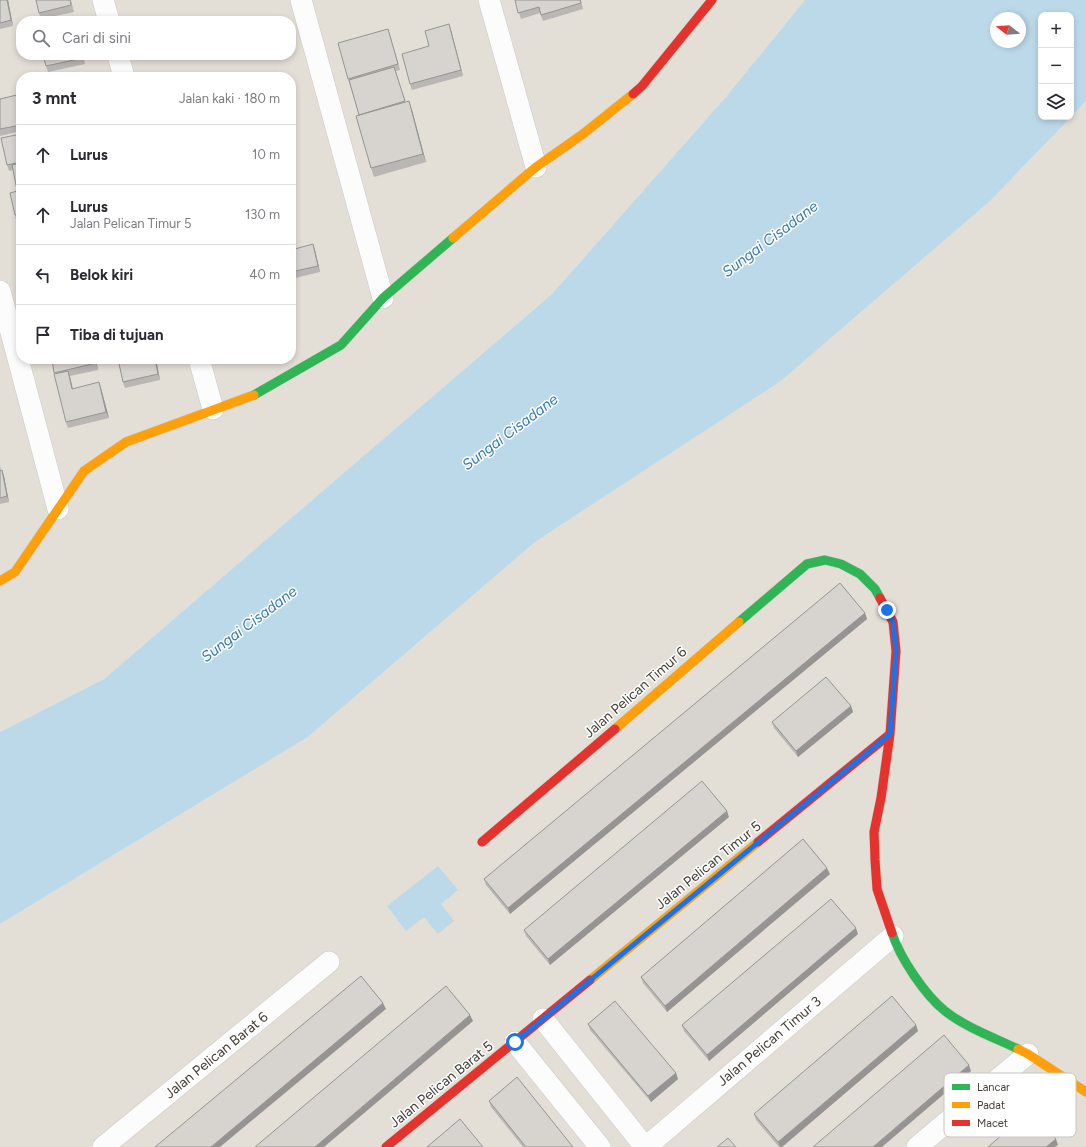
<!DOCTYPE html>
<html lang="id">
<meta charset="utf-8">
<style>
body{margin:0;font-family:Figtree,sans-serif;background:#f7f7f7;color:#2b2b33}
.controls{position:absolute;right:12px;top:12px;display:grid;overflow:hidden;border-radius:8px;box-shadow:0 2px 6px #0003}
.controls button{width:36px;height:36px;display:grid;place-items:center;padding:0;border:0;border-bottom:1px solid #e1e1e2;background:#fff;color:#2b2b33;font:20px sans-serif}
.compass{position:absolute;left:990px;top:12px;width:36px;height:36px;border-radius:50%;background:#fff;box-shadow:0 2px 6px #0003;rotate:287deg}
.stop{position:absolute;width:12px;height:12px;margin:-9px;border:3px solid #1a73e8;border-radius:50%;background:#fff}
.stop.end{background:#1a73e8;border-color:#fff;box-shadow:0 1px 4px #0008}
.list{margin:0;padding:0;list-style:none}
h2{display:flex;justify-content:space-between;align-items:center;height:52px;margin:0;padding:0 16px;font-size:17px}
h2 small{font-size:13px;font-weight:400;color:#7c7c81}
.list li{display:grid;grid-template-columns:26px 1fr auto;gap:12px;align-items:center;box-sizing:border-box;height:60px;padding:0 16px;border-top:1px solid #e1e1e2}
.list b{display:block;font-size:15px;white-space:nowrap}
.list p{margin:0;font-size:13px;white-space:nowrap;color:#7c7c81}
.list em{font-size:13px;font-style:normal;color:#7c7c81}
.icon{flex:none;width:22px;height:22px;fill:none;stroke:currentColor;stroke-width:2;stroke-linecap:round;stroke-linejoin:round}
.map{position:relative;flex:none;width:1086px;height:1147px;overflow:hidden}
.search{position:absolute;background:#fff;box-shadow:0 2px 6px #0003;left:16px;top:16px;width:280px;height:44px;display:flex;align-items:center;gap:10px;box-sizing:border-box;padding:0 14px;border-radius:16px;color:#7c7c81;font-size:15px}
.panel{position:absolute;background:#fff;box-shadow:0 2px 6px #0003;left:16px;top:72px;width:280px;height:292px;border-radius:16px}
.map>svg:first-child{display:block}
</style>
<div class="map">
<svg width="1086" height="1147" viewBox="0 0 1086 1147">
<rect width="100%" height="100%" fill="#efede9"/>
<path fill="#e3dfd7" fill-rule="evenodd" d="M0,0H805L725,98L552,294L104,679L0,732ZM21,21H291V55H21ZM21,77H291V359H21Z
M1086,101V1147H0V924L308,737L535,542L781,381L990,201Z"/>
<path fill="#bcd9ea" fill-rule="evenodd" d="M805,0H1086V101L1071,117V15H1041V117H1071L990,201L781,381L535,542L308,737L0,924V732L104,679L552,294L725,98ZM996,18H1020V42H996Z
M438,866L458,890L441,904L454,921L438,934L424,917L406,931L387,906Z"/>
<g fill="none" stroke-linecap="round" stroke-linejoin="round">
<g stroke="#ccc9c5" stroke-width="22">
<path id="street" d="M103,0L109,21
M301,0L383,298
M489,0L536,167
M118,55L124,77
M0,291L58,509
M199,359L213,409
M543,1019L645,1147
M515,1042L600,1147
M103,1147L329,962
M646,1147L893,936
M917,1147L1028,1054"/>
</g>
<g stroke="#cecac0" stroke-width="10">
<path id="fast" d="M254,395L341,345L383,298L453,238
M739,622L807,564L825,560L841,564L860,574L875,589L880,598
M892,933C900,958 925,995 945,1011C965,1027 995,1038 1018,1049"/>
</g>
<g stroke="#cecac0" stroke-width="10">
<path id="slow" d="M453,238L536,167L583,134L633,94
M0,581L15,572L84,471L126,442L254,395
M615,729L739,622
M590,980L758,842
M1018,1049L1028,1054L1086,1092"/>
</g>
<g stroke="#cecac0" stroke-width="10">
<path id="jam" d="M633,94L642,86L712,0
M880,598L893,622L896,651L890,734L881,798L874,832L875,860L877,889L892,933
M482,842L615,729
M758,842L890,734
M386,1147L590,980"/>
</g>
<use href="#street" stroke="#fdfcfc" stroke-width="21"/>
<use href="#fast" stroke="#30b455" stroke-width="9"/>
<use href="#slow" stroke="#ff9f0a" stroke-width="9"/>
<use href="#jam" stroke="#e5322d" stroke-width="9"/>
</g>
<path fill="#b9b6b3" d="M0,0H8L13,26L0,29Z
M71,0L74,12L41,19L39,13Z
M515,0H581L583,9L543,21L540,13L521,19Z
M388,29L400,70L396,71L405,102L412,110L426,162L374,177L371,168L359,115L348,79Z
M451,30L463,76L412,90L410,84L429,46Z
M43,55H83L85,64L48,72L46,66Z
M21,94V131L0,136V99Z
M21,134V240L17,221L15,215L18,191L13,170L9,171L7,165Z
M291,148L295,162L291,164Z
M313,244L315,250L320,272L291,279V250Z
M52,359H96L98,370L70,376L73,389L101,388L109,418L68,428L66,422Z
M105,359H156L160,380L125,388L123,382L118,360L107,363Z
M0,465L1,471L2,470L4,476L9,502L0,504Z
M865,613L867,619L510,914L486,885L484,879Z
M851,706L853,712L798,757L774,728L772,722Z
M729,817L550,965L526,936L524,930Z
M830,874L667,1012L643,983L641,977Z
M858,934L709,1061L684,1031L682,1025Z
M588,1024L676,1073L678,1079L651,1102L590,1030Z
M916,1025L918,1031L782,1147H779L756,1120L754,1114Z
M489,1101L573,1147H523L491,1107Z"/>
<path fill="#969492" d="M7,0H8L13,26L11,20Z
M449,24L451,30L463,76L461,70Z
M388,29L390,35L400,70L398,64Z
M409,101L412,110L426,162L423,154Z
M313,244L315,250L320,272L318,266Z
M95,359H96L98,370L96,363Z
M155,359H156L160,380L158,374Z
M68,371L70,377L74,395L72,389Z
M99,382L101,388L109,418L106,412Z
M2,470L4,476L9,502L7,496Z
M865,613L867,619L510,914L508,908Z
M851,706L853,712L798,757L796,751Z
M727,811L729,817L550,965L548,959Z
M827,868L830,874L667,1012L665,1006Z
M856,928L858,934L709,1061L707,1055Z
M383,1003L386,1009L220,1147H211Z
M470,1015L473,1021L324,1147H315Z
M916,1025L918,1031L782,1147H780L778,1142Z
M969,1065L971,1071L882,1147H873Z
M676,1073L678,1079L651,1102L648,1096Z
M1056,1139L1058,1145L1055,1147H1046Z"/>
<path fill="#d7d4d0" stroke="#969492" d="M0,0H7L11,20L0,23Z
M36,0H70L71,5L39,13Z
M515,0H580L581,3L541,15L539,7L518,13Z
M449,24L461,70L410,84L402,54L429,46L425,31Z
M388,29L398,64L348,79L338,43Z
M43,55H82L83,58L46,66Z
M394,67L405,101L359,115L349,80Z
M21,94V125L0,129V99Z
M409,101L423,154L371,168L356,116Z
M21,134V162L7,165L1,138Z
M291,150L293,156L291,157Z
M21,163V190H17L12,165Z
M21,190V214L15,215L10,193Z
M21,215V240L16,217Z
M313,244L318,266L291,272V250Z
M52,359H95L96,363L54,373Z
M118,359H155L158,374L123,382Z
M68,371L72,389L99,382L106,412L66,422L54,374Z
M2,470L7,496L0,498V471Z
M840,583L865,613L508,908L484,879Z
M826,677L851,706L796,751L772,722Z
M702,781L727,811L548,959L524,930Z
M803,839L827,868L665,1006L641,977Z
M831,899L856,928L707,1055L682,1025Z
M361,976L383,1003L211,1147H155Z
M446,986L470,1015L315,1147H255Z
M892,996L916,1025L778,1142L754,1114Z
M615,1001L676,1073L648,1096L588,1024Z
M944,1035L969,1065L873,1147H813Z
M517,1077L573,1147H526L489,1101Z
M1031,1110L1056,1139L1046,1147H988Z
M460,1119L483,1147H427Z
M728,1138L736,1147H717Z"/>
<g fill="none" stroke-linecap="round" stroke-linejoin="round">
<path stroke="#1a73e8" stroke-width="5" d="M515,1042L890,734L896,651L893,622L887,610"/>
</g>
<g text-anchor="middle" stroke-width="3" stroke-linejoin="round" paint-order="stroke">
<g font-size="14" fill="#443e36" stroke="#fff">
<text transform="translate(635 692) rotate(-41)" y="5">Jalan Pelican Timur 6</text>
<text transform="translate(708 865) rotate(-39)" y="5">Jalan Pelican Timur 5</text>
<text transform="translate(769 1041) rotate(-40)" y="5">Jalan Pelican Timur 3</text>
<text transform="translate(216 1055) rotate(-39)" y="5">Jalan Pelican Barat 6</text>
<text transform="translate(441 1084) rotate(-39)" y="5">Jalan Pelican Barat 5</text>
</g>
<g font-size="15" font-style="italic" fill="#377aa8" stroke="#fff">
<text transform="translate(770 239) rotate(-37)" y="5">Sungai Cisadane</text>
<text transform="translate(510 432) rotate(-37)" y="5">Sungai Cisadane</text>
<text transform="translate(249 624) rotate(-37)" y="5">Sungai Cisadane</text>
</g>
</g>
<rect x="944" y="1073" width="132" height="64" rx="6" fill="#fff" stroke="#c7c5c3" stroke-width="1"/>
<rect x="952" y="1084" width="18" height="6" fill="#30b455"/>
<rect x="952" y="1102" width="18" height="6" fill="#ff9f0a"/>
<rect x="952" y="1120" width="18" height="6" fill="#e5322d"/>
<g font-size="11" fill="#443e36">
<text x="977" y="1091">Lancar</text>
<text x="977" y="1109">Padat</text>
<text x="977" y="1127">Macet</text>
</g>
</svg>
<div class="controls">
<button>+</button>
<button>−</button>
<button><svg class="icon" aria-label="layers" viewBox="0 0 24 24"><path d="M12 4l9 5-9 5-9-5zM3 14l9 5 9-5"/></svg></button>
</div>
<svg class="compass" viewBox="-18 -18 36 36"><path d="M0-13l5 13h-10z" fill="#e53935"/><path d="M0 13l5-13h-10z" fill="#7c7c81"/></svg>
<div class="stop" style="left:515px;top:1042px"></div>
<div class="stop end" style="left:887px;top:610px"></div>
<div class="search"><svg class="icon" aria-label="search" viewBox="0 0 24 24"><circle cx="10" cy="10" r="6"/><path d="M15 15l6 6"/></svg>Cari di sini</div>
<section class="panel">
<h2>3 mnt<small>Jalan kaki · 180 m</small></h2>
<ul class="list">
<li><svg class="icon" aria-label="ahead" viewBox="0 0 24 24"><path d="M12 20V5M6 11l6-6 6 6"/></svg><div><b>Lurus</b></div><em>10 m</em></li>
<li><svg class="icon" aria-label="ahead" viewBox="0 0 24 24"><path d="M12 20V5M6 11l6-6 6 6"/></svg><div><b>Lurus</b><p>Jalan Pelican Timur 5</p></div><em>130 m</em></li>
<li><svg class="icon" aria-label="left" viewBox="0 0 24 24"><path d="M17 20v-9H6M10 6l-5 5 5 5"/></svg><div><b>Belok kiri</b></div><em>40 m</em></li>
<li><svg class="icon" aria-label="arrive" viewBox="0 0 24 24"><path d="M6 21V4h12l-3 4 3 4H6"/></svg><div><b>Tiba di tujuan</b></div></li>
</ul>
</section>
</div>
